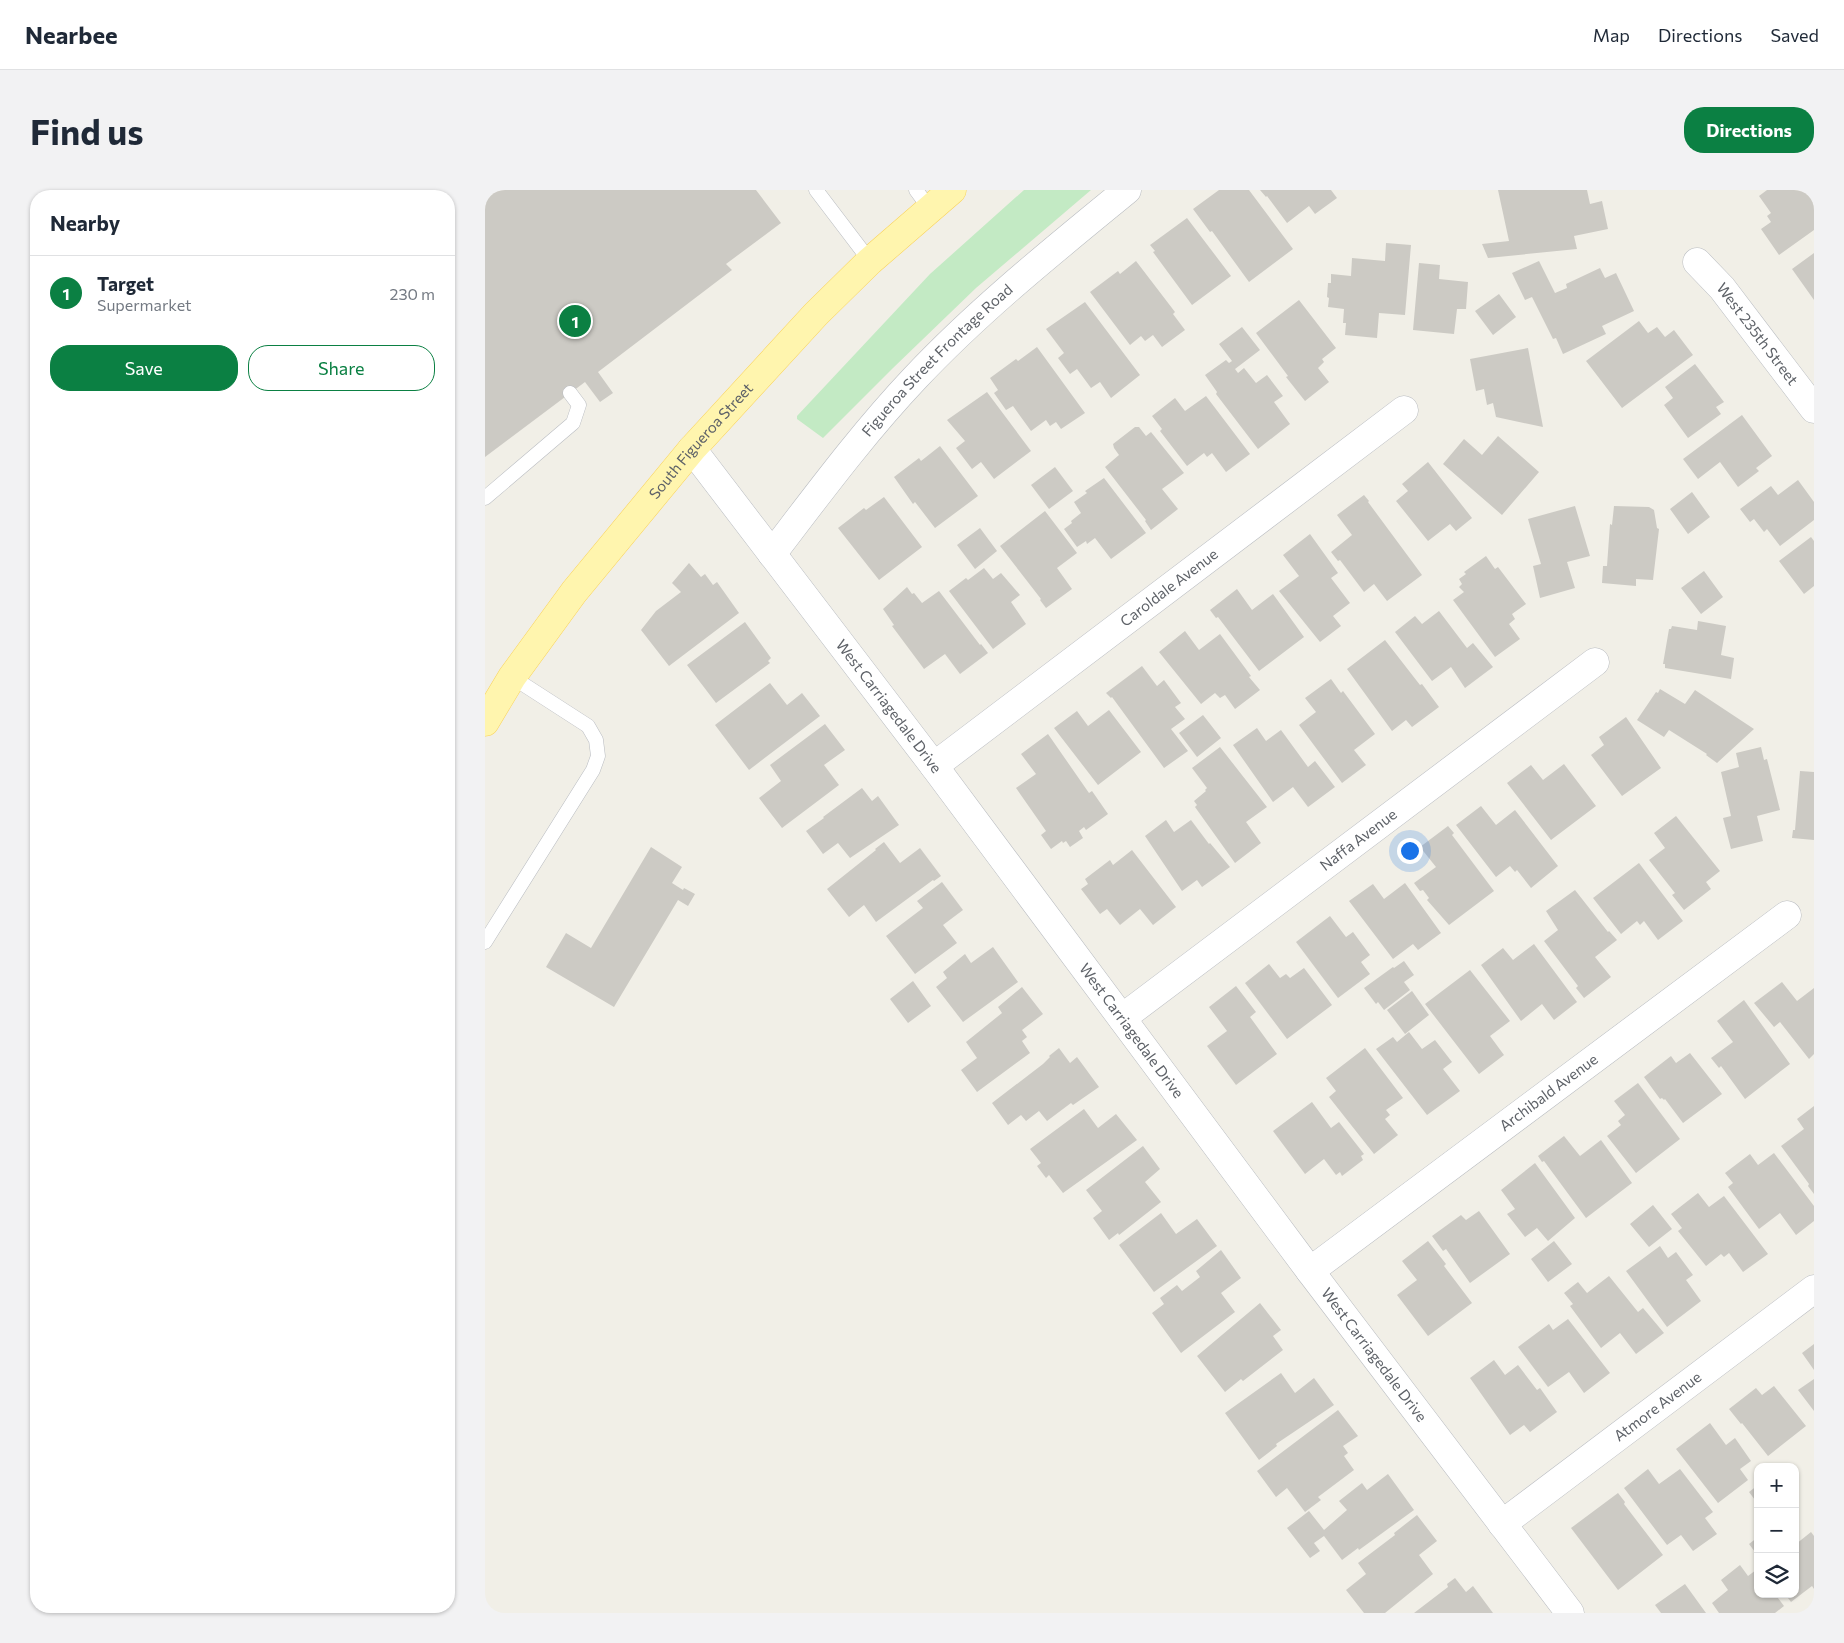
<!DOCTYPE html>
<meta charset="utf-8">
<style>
body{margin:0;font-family:Commissioner,sans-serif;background:#f2f2f3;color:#1f2937}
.controls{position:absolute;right:15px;bottom:15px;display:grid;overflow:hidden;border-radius:10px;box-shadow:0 1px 4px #0004}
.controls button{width:45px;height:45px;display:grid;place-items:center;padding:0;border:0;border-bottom:1px solid #e0e1e3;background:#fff;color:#1f2937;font:25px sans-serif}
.you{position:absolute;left:924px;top:660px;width:18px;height:18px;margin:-12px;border:4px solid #fff;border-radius:50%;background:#1a73e8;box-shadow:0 0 0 8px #1a73e833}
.badge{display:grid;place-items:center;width:32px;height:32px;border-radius:50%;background:#0b8043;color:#fff;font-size:16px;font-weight:700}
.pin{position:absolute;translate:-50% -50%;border:2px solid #fff;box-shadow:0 1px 5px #0006}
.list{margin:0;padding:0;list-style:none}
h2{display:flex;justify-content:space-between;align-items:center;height:65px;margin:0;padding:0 20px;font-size:21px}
h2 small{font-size:16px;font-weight:400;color:#747a83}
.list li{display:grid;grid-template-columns:32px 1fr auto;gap:15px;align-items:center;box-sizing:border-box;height:75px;padding:0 20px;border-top:1px solid #e0e1e3}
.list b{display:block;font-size:19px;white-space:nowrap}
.list p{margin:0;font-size:16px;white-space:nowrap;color:#747a83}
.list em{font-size:16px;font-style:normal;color:#747a83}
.actions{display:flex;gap:10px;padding:15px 20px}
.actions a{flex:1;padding:11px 0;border:1px solid #0b8043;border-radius:20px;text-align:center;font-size:18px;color:#0b8043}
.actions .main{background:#0b8043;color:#fff}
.icon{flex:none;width:28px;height:28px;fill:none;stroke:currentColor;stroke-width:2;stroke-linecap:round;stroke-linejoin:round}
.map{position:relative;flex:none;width:1329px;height:1423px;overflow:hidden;border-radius:20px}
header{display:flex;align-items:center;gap:30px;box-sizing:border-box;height:70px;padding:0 25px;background:#fff;border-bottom:1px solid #e0e1e3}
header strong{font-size:24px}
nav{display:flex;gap:28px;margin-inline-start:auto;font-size:18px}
.intro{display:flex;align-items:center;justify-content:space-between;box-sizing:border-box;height:120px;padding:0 30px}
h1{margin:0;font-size:35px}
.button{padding:12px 22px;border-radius:20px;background:#0b8043;color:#fff;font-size:18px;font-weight:700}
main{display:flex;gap:30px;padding:0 30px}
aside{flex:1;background:#fff;border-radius:20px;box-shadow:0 1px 4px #0004}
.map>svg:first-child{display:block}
</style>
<header>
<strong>Nearbee</strong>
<nav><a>Map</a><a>Directions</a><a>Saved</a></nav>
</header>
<div class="intro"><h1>Find us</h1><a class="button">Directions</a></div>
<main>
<aside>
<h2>Nearby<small></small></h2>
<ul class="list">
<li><span class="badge">1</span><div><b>Target</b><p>Supermarket</p></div><em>230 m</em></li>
</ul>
<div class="actions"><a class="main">Save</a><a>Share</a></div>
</aside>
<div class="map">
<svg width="1329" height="1423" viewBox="0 0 1329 1423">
<rect width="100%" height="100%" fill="#f1efe7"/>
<path fill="#c3eac4" d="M539,0H606L491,98L408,178L338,248L312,229V226L445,84Z"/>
<path fill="#cccac4" d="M0,0H271L296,33L241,74L247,80L113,182L128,203L115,212L100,192L0,267Z
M734,0H764L808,59L764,92L727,41L725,42L708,19Z
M775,0H846L852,8L830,24L824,16L802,33L782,6L781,7Z
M1013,0H1102L1105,14L1117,11L1123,39L1089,46L1092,59L1003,68L997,54L1024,51Z
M1282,0H1329V40L1294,65L1276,39L1286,32L1282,26L1286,23L1274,6Z
M702,28L746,86L707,115L668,62L670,61L665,55Z
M901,53L926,55L920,125L894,123L892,148L860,145L861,133H858L859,119L843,117L844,108L842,107L843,93H846V84L866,86L867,68L900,71Z
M1329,63V110L1307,79Z
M651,71L690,122L688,124L700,140L677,157L668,145L660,151L656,146L645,155L605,102L633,81L635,84Z
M1054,71L1070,103L1082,98L1081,94L1115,78L1120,88L1131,83L1149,121L1117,136L1121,144L1078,164L1071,148L1068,149L1047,107L1040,110L1027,83Z
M934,73L955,75L954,89L983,92L981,119H972L969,144L928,140Z
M1014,104L1031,127L1008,145L990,121Z
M814,110L851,158L837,169L839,172L833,178L844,192L820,211L801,187L803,186L771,143Z
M600,112L655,185L626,208L615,192L606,198L592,179L585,184L573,168L579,163L561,139Z
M1154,131L1163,143L1172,137L1180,147L1189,140L1208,165L1137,218L1101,171Z
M757,137L775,160L750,179L753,183L759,178L771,193L782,185L798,206L789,212L805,234L773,259L731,204L732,202L720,185L741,170L744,173L747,171L734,154Z
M552,157L600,223L576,239L571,232L565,236L561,230L546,241L528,216L521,220L509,203L513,200L505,188L531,169L533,171Z
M1043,158L1058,237L1011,227L1008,213L1002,215L999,199L991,201L985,169Z
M1210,174L1239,212L1231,217L1236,224L1203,248L1179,215L1188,208L1180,197Z
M502,202L546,261L509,289L496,272L487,279L471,258L480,251L462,230Z
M721,206L765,264L741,282L727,263L722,267L719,263L702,276L675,241L677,239L667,226L690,208L700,221Z
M1257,225L1287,266L1271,278L1274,281L1253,297L1235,272L1213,289L1198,269Z
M650,237H654L661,246L666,242L699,283L677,299L693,319L666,340L660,331L661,330L620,277L634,265L629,258L628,254Z
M1013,246L1054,282L1017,325L958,274L979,249L997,265Z
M455,256L493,306L450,338L430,312L428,314L409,287L434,268L436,271Z
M943,272L987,328L971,341L965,334L943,351L911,311L923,301L917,294Z
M570,277L588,301L564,319L546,295Z
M619,288L661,343L626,369L610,348L602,354L601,351L592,357L579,339L587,333L586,331L596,323L589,312L602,303L600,301Z
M1313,290L1329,312V330L1295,356L1282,339L1279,342L1269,329L1265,332L1255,319L1286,296L1293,305Z
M1207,302L1225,327L1203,344L1185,319Z
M879,305L884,311L883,312L937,385L902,411L889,394L879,402L855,370L853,371L846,362L867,345L852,325Z
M399,307L437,357L394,390L353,338L379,318L381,320Z
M1090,316L1105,366L1082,372L1090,398L1055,408L1048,376L1056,374L1043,329Z
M1129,316L1164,317L1169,320L1172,338L1174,339L1168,390L1151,389V396L1117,393L1118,376H1122L1125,334L1127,335Z
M560,321L592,363L572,378L587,399L561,418L555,410L556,409L515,356Z
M495,338L512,361L490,379L472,355Z
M825,344L853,383L846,388L865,413L848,426L856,436L835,452L794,401L814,386L798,365Z
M1326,347L1329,351V396L1319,404L1294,371Z
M1001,366L1010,379L1013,377L1041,414L1027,424L1030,429L1024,434L1035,449L1010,467L968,410L979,402L974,397L977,394L974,389L981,384L979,382Z
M204,373L216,387L220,384L228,395L232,392L254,423L184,476L156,440L171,421L196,402L187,393Z
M499,378L508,389L516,383L535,405L526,412L541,434L508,459L464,401L481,388L483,390Z
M1219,381L1238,407L1216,424L1196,398Z
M422,397L427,404L429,403L437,413L454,401L495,455L496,454L503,463L475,484L460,464L439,479L407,436L409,435L398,419Z
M752,399L767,420L788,404L819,447L774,481L733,427L731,428L725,420Z
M954,421L982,458L988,453L1008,477L980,498L966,477L947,491L910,442L930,426L937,434Z
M1213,431L1241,436L1236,465L1249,468L1246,489L1180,478V474H1178L1184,439H1186L1187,436L1212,440Z
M260,432L286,468L283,471L285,473L231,513L202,475Z
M700,441L714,460L735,444L766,486L764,487L775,500L750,519L740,505L735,508L730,503L716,514L674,462Z
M900,450L935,495L937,494L954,517L927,537L921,530L907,541L862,479Z
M657,476L672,496L679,490L696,513L690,517L700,529L686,539L703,561L679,578L627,507L626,508L621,503Z
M846,489L856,503L858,501L890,544L869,560L881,575L857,593L814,535L831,522L820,508Z
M285,493L302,515L317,503L335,526L264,580L230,535Z
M1175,499L1200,514L1210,500L1269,539L1232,573L1221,565L1222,564L1184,540L1179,547L1152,530L1171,502L1173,503Z
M624,520L656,562L613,595L569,538L592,521L603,536Z
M718,525L736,548L712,567L694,543Z
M1141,527L1176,578L1137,606L1106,565L1119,555L1114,547Z
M340,534L360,560L339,575L354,595L297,638L274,608L296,591L285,575Z
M772,538L781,551L796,540L823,577L830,571L850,597L823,617L808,597L788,612L748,555Z
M563,544L604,603L607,601L623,624L601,640L599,637L594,641L598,648L585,657L581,651L578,653L577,651L566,659L556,645L561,641L531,598L551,584L536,564Z
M735,557L782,617L761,632L776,653L750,673L710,617L712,615L709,611L721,601L720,600L722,598L707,578Z
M1276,557L1279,570L1282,569L1295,620L1272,626L1278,651L1246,659L1238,628L1246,626L1236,582L1254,577L1251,563Z
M1079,574L1111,616L1066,650L1022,593L1046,575L1058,590Z
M1315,581L1329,582V650L1307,648L1308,640H1310Z
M377,598L387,611L393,606L414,635L365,668L353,653L338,664L321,641L339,628L338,627Z
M996,616L1011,635L1030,620L1073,676L1046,698L1032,680L1030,682L1025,676L1011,687L971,635Z
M1191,626L1235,681L1221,692L1226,699L1199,720L1187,705L1190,703L1164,670L1180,658L1169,643Z
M681,630L689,642L706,630L724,654L725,653L745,677L717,697L712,690L697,701L660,646Z
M963,636L969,643L967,645L1009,701L964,735L942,710L944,708L938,700L935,701L929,693L951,677L935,657Z
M399,652L415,673L435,658L456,686L449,691L448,690L391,732L379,715L364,727L342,699L391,660L390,659Z
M166,657L197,677L187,693L198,700L199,698L210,704L203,716L193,710L129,817L61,777L81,743L106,758Z
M647,660L691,717L668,735L655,719L635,735L622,719L615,724L596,699L603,694L600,689L625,670L628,675Z
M1154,673L1198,731L1173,750L1159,731L1155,735L1152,731L1136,744L1108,708Z
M457,692L478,720L458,735L472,753L430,784L401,746L438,718L432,711Z
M920,693L956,743L933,760L928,754L908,769L864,711L888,694L899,709Z
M1090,700L1123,742L1124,741L1132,750L1110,767L1126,787L1099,808L1091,798L1093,796L1059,751L1073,740L1061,721Z
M845,726L861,747L868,742L885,765L876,772L885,784L853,808L811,752Z
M1049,754L1092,812L1069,830L1057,814L1036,831L996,775L1018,758L1028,770Z
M508,757L533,792L478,832L451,797L462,788L458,782L480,764L486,773Z
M919,771L929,785L919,792L925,800L899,820L893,812L891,814L879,798L908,777L909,778Z
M784,774L795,788L801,784L805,788L819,778L847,815L802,849L760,793Z
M985,780L1025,831L1005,846L1019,865L994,884L940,814Z
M428,791L446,816L423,833L405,809Z
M1297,792L1312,811L1329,798V864L1324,869L1295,832L1289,837L1269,813Z
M751,796L771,822L765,827L792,864L751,895L722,856L742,841L724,817Z
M537,797L558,824L537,840L542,847L537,851L545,863L492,902L476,880L492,868L481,852L517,823L513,817Z
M927,801L944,825L920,844L902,820Z
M1259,810L1305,874L1260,909L1236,876L1234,878L1226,868L1248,852L1232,831Z
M924,842L937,859L950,850L967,872L958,879L975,901L942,925L891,859L908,847L912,852Z
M574,858L585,873L592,867L614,897L588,915L586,913L562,931L554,921L541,931L536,925L523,935L507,913L558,874L565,867L564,866Z
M880,858L918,908L901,920L905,925L900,929L913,945L889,964L844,907L851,901L841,888Z
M1205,863L1237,904L1198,933L1180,909L1179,910L1177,908L1175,909L1159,887L1186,866L1191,873Z
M1153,893L1195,949L1151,983L1122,946L1136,935L1133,931L1140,925L1129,911Z
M827,912L846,938L854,932L879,964L876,966L878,970L857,986L855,982L851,985L839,969L820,984L788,941Z
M1329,916V1004L1323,996L1324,994L1296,956L1319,939L1312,929Z
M599,919L613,938L631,924L652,950L578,1003L564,985L561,988L552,976L556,973L545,959Z
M1079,946L1095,966L1116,950L1147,993L1101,1028L1059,971L1057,972L1053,966Z
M658,956L675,979L660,992L676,1012L634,1045L633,1043L624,1050L608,1028L617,1021L601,1000Z
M1289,963L1329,1016V1031L1311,1045L1295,1023L1274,1039L1243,997L1248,993L1240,983L1265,964L1273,975Z
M1050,973L1090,1028L1063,1051L1052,1038L1040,1047L1022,1024L1030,1019L1016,1000Z
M1213,1003L1224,1017L1239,1006L1283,1064L1258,1082L1244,1063L1239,1067L1236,1064L1221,1076L1193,1041L1197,1038L1186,1024Z
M1168,1015L1187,1039L1164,1057L1145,1034Z
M994,1021L1025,1064L985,1093L961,1059L958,1061L947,1046L976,1025L981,1030Z
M676,1023L691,1044L712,1029L732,1056L669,1102L634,1055Z
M943,1051L961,1074L959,1076L987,1113L943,1146L912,1105L932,1090L917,1071Z
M1069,1051L1087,1074L1063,1092L1046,1069Z
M1175,1056L1183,1068L1191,1062L1208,1085L1201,1090L1216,1111L1182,1137L1141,1081Z
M736,1060L756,1088L736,1103L750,1122L696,1163L667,1123L679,1114L675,1108L692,1095L697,1101L715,1087L711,1081Z
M1124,1086L1153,1122L1158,1118L1179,1143L1151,1164L1135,1143L1116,1158L1085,1116L1088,1114L1079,1103L1093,1092L1102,1103Z
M775,1113L796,1140L788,1146L798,1160L758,1191L756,1189L740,1202L712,1166Z
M1083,1129L1125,1183L1099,1203L1084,1182L1063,1197L1033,1157L1064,1134L1068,1140Z
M1329,1154V1180L1317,1163Z
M1009,1170L1020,1185L1033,1175L1052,1200L1055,1198L1072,1222L1045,1242L1039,1235L1025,1245L985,1188Z
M796,1183L810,1203L829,1188L849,1215L791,1254L792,1256L774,1270L740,1223Z
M1329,1189V1221L1313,1200Z
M1289,1196L1321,1236L1283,1266L1257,1233L1256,1234L1244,1219L1271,1198L1277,1205Z
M853,1220L873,1246L858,1256L863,1263L859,1266L869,1280L833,1307L836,1310L820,1322L802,1298L791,1307L772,1281Z
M1225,1233L1241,1255L1250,1248L1266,1271L1255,1279L1263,1290L1233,1313L1191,1259Z
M1163,1279L1174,1294L1195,1279L1228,1322L1220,1328L1232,1344L1208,1361L1196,1345L1182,1355L1139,1298Z
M903,1284L929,1320L874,1360L873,1358L857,1370L839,1346L829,1353L835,1361L825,1368L802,1338L824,1321L839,1340L862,1320L854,1311L877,1293L882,1300Z
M1273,1295V1314L1264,1302Z
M1133,1303L1140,1312L1139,1314L1178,1365L1133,1400L1086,1338Z
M932,1325L952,1351L934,1365L948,1384L900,1423H879L861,1400L881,1384L873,1373L910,1345L909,1343Z
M1326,1342L1329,1346V1399L1327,1396L1306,1412L1300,1404H1310V1352L1311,1354Z
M1273,1347V1366L1264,1354Z
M1255,1375L1263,1386L1271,1380L1273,1382V1404H1290L1299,1416L1290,1423H1234L1227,1413L1243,1400L1236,1390Z
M970,1388L981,1402L988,1396L1008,1423H929L963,1397L962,1394Z
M1200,1394L1221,1423H1176L1170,1415Z"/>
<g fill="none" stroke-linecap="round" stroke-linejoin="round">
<g stroke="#b9bcc1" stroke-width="15">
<path id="service" d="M331,0L385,71
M431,0L445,19
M0,308L88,233L94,215L85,203
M0,752L108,580L113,566L111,550L103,536L27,487"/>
</g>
<g stroke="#b9bcc1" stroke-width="29">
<g id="minor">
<path id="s1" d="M1212,72L1237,98L1329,219"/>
<path id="s2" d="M207,259L449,576L825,1081L1085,1423"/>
<path id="s3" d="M287,364C333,304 378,243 430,188C495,119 569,60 642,0"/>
<path id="s4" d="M449,576L919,220"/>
<path id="s5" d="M637,828L1110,472"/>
<path id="s6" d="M825,1081L1302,725"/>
<path id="s7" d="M1017,1334L1329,1099"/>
</g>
</g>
<g stroke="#fad258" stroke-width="29">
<g id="primary">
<path id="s8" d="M0,532L27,487L89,402L207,259L331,124L385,71L467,0"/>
</g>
</g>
<use href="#service" stroke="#fff" stroke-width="14"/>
<use href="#minor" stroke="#fff" stroke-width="28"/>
<use href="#primary" stroke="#fff5ae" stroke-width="28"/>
</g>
<g text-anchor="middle" stroke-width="4" stroke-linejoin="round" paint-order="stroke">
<g font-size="15" fill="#5e6268" stroke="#fff">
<text dy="5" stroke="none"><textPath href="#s1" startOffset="94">West 235th Street</textPath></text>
<text dy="5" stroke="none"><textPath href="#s3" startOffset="255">Figueroa Street Frontage Road</textPath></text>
<text dy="5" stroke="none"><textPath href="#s8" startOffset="355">South Figueroa Street</textPath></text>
<text dy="5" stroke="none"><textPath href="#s4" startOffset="295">Caroldale Avenue</textPath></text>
<text dy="5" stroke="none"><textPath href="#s2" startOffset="324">West Carriagedale Drive</textPath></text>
<text dy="5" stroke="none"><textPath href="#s5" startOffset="296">Naffa Avenue</textPath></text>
<text dy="5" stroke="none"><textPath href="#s2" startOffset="729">West Carriagedale Drive</textPath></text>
<text dy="5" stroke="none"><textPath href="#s6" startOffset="298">Archibald Avenue</textPath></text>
<text dy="5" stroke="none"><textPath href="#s2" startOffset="1134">West Carriagedale Drive</textPath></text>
<text dy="5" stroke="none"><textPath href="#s7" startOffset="195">Atmore Avenue</textPath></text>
</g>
</g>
</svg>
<div class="controls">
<button>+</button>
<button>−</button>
<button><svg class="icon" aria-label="layers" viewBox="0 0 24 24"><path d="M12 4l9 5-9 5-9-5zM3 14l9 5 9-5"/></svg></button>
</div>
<div class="you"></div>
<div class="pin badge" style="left:90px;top:131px">1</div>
</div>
</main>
